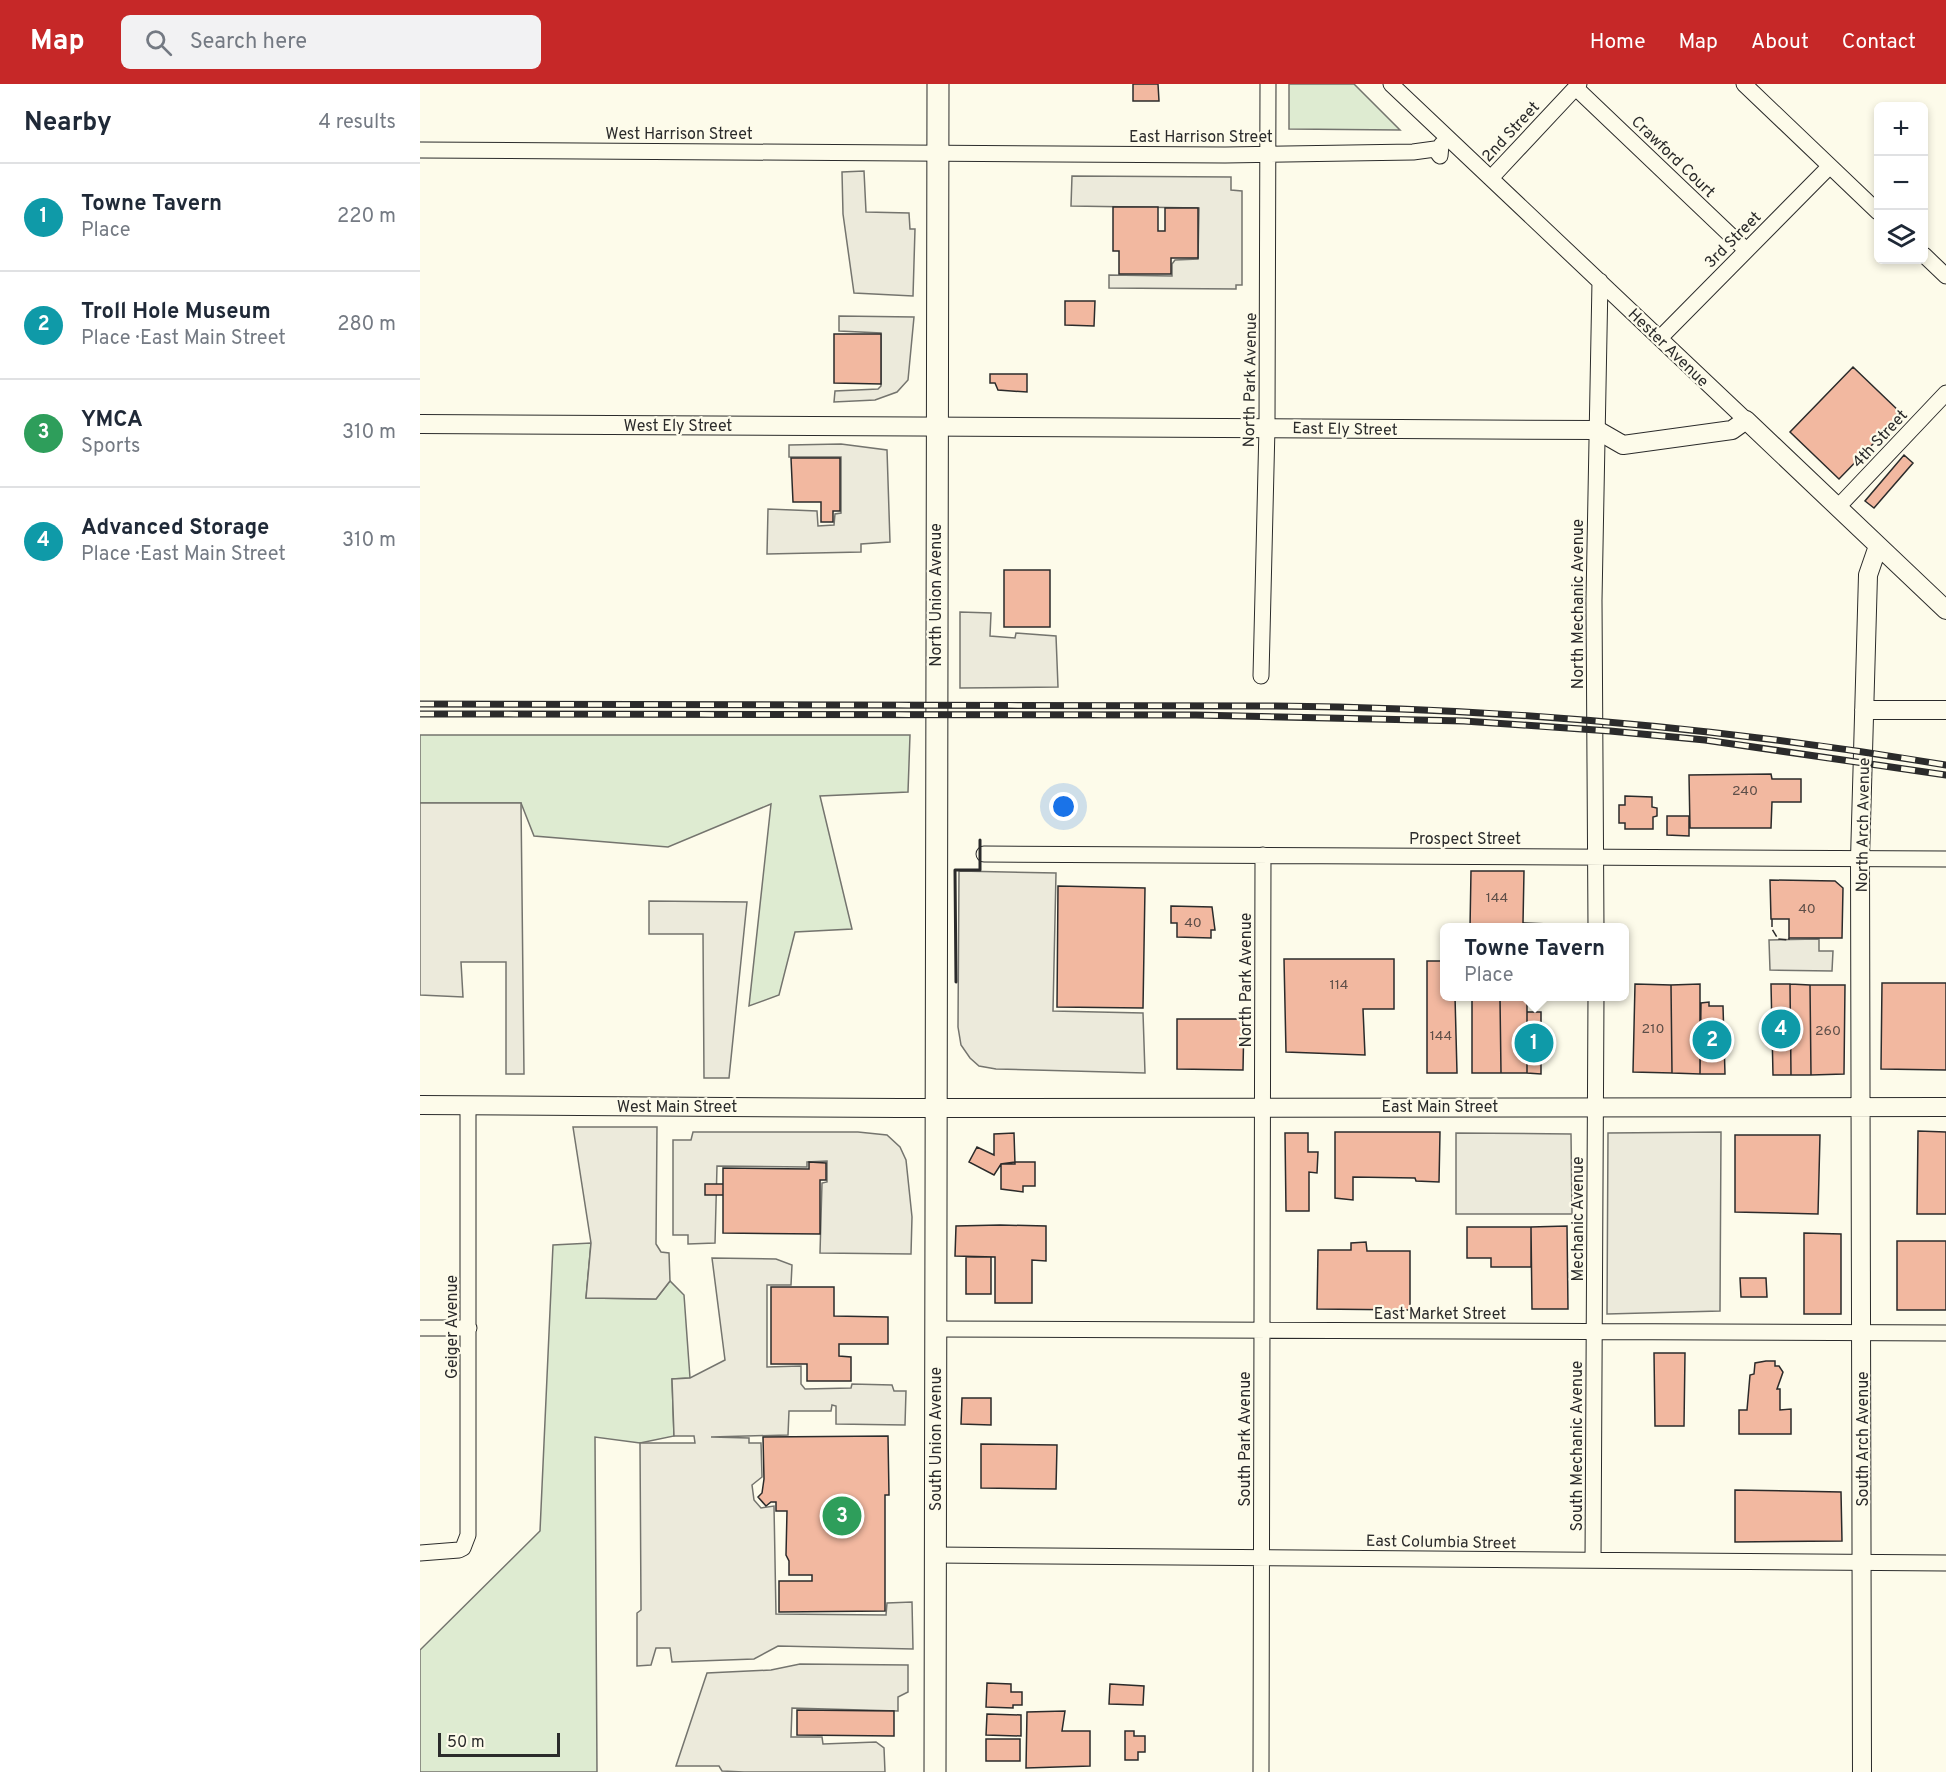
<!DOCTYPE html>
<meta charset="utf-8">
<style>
body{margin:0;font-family:Overpass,sans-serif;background:#f2f2f3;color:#1f2937}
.controls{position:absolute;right:18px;top:18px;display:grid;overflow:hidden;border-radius:9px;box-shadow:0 3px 9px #0003}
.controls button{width:54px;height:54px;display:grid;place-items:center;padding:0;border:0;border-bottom:2px solid #e0e1e3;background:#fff;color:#1f2937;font:30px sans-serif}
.scale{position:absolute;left:18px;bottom:15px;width:122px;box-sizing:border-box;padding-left:6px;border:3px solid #2b2b2b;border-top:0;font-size:16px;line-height:21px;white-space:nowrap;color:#2b2b2b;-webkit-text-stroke:4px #fdfbea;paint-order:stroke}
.you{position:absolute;left:644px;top:723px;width:21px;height:21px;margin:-15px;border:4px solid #fff;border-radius:50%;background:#1a73e8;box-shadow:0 0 0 9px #1a73e833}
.badge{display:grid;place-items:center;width:39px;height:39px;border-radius:50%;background:#c62828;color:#fff;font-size:20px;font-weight:700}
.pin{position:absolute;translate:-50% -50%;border:3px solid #fff;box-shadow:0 2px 6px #0006}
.popup{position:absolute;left:1020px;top:839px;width:189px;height:78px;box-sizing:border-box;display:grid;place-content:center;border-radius:9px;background:#fff;filter:drop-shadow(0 2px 4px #0005);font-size:20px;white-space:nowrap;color:#747a83}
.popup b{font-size:22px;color:#1f2937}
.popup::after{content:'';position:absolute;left:50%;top:100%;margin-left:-12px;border:12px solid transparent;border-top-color:#fff}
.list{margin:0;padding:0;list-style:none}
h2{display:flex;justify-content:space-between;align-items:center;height:78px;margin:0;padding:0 24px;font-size:26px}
h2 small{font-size:20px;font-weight:400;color:#747a83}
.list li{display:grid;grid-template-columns:39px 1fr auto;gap:18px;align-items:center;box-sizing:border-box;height:108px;padding:0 24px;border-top:2px solid #e0e1e3}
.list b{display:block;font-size:22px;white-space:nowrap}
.list p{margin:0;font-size:20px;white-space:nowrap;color:#747a83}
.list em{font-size:20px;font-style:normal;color:#747a83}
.icon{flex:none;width:33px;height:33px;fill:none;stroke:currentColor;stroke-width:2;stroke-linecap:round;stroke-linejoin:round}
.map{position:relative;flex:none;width:1526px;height:1688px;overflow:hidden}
header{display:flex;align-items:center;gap:36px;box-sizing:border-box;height:84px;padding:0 30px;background:#c62828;color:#fff}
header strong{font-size:28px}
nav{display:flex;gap:33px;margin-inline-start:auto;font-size:21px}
.search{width:420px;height:54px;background:#f2f2f3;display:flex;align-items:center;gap:15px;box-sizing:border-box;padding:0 21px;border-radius:9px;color:#747a83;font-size:22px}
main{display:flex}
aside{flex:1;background:#fff}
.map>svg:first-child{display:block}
</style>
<header>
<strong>Map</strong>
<div class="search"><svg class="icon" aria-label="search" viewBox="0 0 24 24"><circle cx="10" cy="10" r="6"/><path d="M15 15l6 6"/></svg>Search here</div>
<nav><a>Home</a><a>Map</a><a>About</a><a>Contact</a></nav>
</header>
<main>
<aside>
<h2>Nearby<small>4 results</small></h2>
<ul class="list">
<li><span class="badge" style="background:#0f9aa8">1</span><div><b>Towne Tavern</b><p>Place</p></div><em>220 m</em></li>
<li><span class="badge" style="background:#0f9aa8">2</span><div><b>Troll Hole Museum</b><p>Place · East Main Street</p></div><em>280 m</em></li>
<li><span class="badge" style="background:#2e9e5b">3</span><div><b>YMCA</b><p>Sports</p></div><em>310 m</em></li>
<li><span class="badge" style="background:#0f9aa8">4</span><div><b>Advanced Storage</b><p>Place · East Main Street</p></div><em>310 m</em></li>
</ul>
</aside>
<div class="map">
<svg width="1526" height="1688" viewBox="0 0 1526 1688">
<rect width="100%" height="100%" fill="#fdfbea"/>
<path fill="#deebd1" stroke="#74746e" stroke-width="1.5" d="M869,0H934L980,46L869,45Z
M0,651H490L488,708L400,712L432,845L375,848L359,911L329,922L351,720L248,763L114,752L101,719H0Z
M171,1159L166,1214L236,1215L250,1197L264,1211L270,1294L252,1295L254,1352L220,1359L175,1353L177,1688H0V1566L120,1447L133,1161Z"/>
<path fill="#eceadb" stroke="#74746e" stroke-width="1.5" d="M444,87L446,128L489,129L490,145H495L493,212L434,209L423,130L422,88Z
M652,92L811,93V106L822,107V201H816V205L689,204V191L752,192V180L755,176L778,175L779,124L651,122Z
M419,232L494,233L488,296L477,308L455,316L414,318L415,307L458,305L461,302V249L419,247Z
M421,360L467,366L470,458L441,460V468L347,470L348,425L397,427L398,442L414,441L415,430L421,429V373H369V361Z
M540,528L571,529L570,552L595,554L596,549L636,552L638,603L540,604Z
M0,719H101L104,990H86V878H41L43,913L0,911Z
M539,787L636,789L633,927L723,929L725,989L576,985L559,982L550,974L541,961L538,943Z
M229,817L327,818L309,994H284L283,850H229Z
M1399,855V867H1413L1412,887L1350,886L1349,856Z
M153,1043H237L236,1160L241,1168L249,1169L250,1197L236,1215L166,1214L171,1159Z
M273,1048H438L467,1051L480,1063L486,1076L492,1133L491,1170L400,1169L402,1099L407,1098V1077L387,1078V1083L297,1082L295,1159L268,1160V1151H253V1056H271Z
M1301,1048L1300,1227L1187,1230L1188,1049Z
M1036,1049L1151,1050L1152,1130H1036Z
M292,1174L356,1175L372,1181L371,1201H347V1283L381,1282V1300L385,1305L431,1304L432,1300L472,1301L474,1307H486L485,1341L416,1340V1322L412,1321L411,1327H369L368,1351L291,1353L329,1354V1359H341L342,1393L332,1401L334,1416L341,1424L354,1422L356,1530L466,1531L467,1519L492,1518L493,1565L358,1562L334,1575L252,1578L250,1564H236L231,1581L217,1582V1529L221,1526L220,1359H275L274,1352H254L252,1295L270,1294L305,1276Z
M380,1580L488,1581V1608L478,1613V1627L372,1624L371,1653H402L403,1660L456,1658L464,1664L465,1688H324L302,1687L299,1682H256L287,1589L351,1586Z"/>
<path fill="#f2b8a0" stroke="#2b2b2b" stroke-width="1.5" d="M713,0H738L739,17H713Z
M693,123H738V147H745V124H778V174H751V190H699V167H693Z
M645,217H675L674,242L645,241Z
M414,250H461V300L414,299Z
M1433,283L1482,330L1419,395L1370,348Z
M570,290H607V308L578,306L575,299H570Z
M1484,371L1493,379L1454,424L1445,417Z
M371,374H420V427H413V438H401V418H373Z
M584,486H630V543H584Z
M1351,690L1352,695H1381V718H1352L1351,744H1270L1269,691Z
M1205,712L1232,713V723L1237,724V732L1233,733V745H1205V739H1199V721H1205Z
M1247,732H1269V752L1247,751Z
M1051,787H1104L1103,839L1129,840V844H1050Z
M1350,796L1415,797L1423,804L1422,854H1369V835H1351Z
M638,802L725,804L723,924L637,923Z
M751,822L792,823L795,846H791V854L757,853V839H751Z
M864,875H974V925H943L945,971L866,968Z
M1007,877H1024V912H1035L1037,989H1007Z
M1462,899H1526V986L1461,985Z
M1215,900L1251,901L1252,989L1213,988Z
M1280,900V990L1252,989L1251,901Z
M1351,900H1370L1371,991H1353Z
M1370,900L1390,901L1391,991H1371Z
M1390,901H1425L1424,990L1391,991Z
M1107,914V989H1081L1080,915Z
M1052,915H1080L1081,989H1052Z
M1289,918V922H1303L1305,990H1280L1281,919Z
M1107,928H1121V990L1107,989Z
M757,935H824L823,986L757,985Z
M1498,1047L1526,1048V1130H1497Z
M915,1048H1020L1019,1098L996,1097L995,1094L933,1093V1116L915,1114Z
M594,1049L595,1080H581L574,1091L549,1078L557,1063L574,1071V1050Z
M865,1049H888V1068H898L897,1089L889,1088V1127H866Z
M1315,1051H1400L1398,1130L1315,1128Z
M389,1078L406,1079V1096H400V1150L303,1149V1084L389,1085Z
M595,1078H615V1102H603V1108L581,1105V1080Z
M285,1100H303V1111H285Z
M580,1141L626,1142V1177L612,1176V1219H575V1173L535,1172L536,1142Z
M1147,1142L1148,1225H1112L1111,1143Z
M1047,1143H1111V1183H1071V1174H1047Z
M1384,1149L1421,1150V1230H1384Z
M1477,1157H1526V1226H1477Z
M946,1158L947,1167H990V1226L897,1225L898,1166H931V1159Z
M546,1173H571V1210H546Z
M1320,1194H1346L1347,1213H1321Z
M351,1203H414V1232L468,1233V1260H419V1272L431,1273V1297H387V1280H351Z
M1234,1269H1265L1264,1342H1235Z
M1346,1277H1355V1282H1359L1363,1288L1357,1305H1360V1326L1371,1325V1350H1319V1326H1327L1330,1291L1334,1290L1335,1279Z
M542,1314H571V1341L541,1340Z
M468,1352L469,1411H465V1527L359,1528V1497H392V1491H369V1477L366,1471L367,1427H356V1418H351L346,1422L338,1413L342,1409L344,1395L343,1353Z
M561,1360L637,1361L636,1405L561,1404Z
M1315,1406L1421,1408L1422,1457L1315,1458Z
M567,1599L591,1600V1608H602V1621H593V1624L566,1623Z
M690,1600L724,1602L723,1621L689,1620Z
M377,1626L474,1627V1652L377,1651Z
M645,1627L642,1647H670V1682L606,1684L607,1628Z
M567,1630L601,1631V1652L566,1651Z
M705,1647H714V1652H725V1668H718V1676H705Z
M566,1655H600V1677H566Z"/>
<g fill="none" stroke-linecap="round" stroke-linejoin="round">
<g stroke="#2b2b2b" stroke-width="17">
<path id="minor" d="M971,0L1326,336
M1324,0L1458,128
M1156,4L1326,166
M0,66L805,71L993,68L1015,65L1020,72L1021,61L1028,54
M1071,94L1159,0
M1504,171L1526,192
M1240,254L1410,82
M1418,423L1526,309
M841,592L847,343L848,0
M564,770L1526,775
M1176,844L1174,516L1180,197
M0,1244H49
M514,1245L1526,1249
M0,1469L39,1466L43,1464L48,1451V1021
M515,1471L1526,1479
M1173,1476L1176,912
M841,1688L843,771"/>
</g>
<g stroke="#2b2b2b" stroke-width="20">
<path id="tertiary" d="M0,340L1177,346L1203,361L1312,346L1326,336L1526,526
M1444,626H1526
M0,1021L480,1024L1526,1023
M1442,1688L1440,775L1448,491L1458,462"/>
</g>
<g stroke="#2b2b2b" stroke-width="23">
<path id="secondary" d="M515,1688L518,0"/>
</g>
<use href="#minor" stroke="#fdfbea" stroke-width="15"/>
<use href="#tertiary" stroke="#fdfbea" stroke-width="18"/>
<use href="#secondary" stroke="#fdfbea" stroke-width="21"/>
<g stroke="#2b2b2b" stroke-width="7">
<path id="rail" d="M0,620L856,622C1081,624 1304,644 1526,681
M0,630L776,631L1044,637L1190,647L1285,656L1526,691"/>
</g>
<use href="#rail" stroke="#fdfbea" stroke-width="4.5" stroke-dasharray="14" stroke-linecap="butt"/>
<path stroke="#2b2b2b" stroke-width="1.5" stroke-dasharray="8 3" stroke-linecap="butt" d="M1352,835V845L1358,855L1369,856V854"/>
<path stroke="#2b2b2b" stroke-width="3" d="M536,898L535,786H560V756"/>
</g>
<g text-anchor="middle" stroke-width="4.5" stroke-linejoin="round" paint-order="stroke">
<g font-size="14" fill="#5d4e48">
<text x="1325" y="711">240</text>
<text x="1077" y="818">144</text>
<text x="1387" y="829">40</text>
<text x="773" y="843">40</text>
<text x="919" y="905">114</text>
<text x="1233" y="949">210</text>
<text x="1408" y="951">260</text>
<text x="1021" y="956">144</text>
</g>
<g font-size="16" fill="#2b2b2b" stroke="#fdfbea">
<text transform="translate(1090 47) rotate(-47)" y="6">2nd Street</text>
<text x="259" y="55">West Harrison Street</text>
<text x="781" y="58">East Harrison Street</text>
<text transform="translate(1254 72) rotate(44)" y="6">Crawford Court</text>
<text transform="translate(1312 155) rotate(-45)" y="6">3rd Street</text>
<text transform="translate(1249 263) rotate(44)" y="6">Hester Avenue</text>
<text transform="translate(829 296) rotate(-89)" y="6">North Park Avenue</text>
<text x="258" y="347">West Ely Street</text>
<text transform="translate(925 344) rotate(1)" y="6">East Ely Street</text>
<text transform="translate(1459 354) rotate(-47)" y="6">4th Street</text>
<text transform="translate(515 511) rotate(-90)" y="6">North Union Avenue</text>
<text transform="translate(1157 520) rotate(-90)" y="6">North Mechanic Avenue</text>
<text transform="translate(1442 741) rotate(-89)" y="6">North Arch Avenue</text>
<text x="1045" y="760">Prospect Street</text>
<text transform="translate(825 896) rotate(-90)" y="6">North Park Avenue</text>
<text x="257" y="1028">West Main Street</text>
<text x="1020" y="1028">East Main Street</text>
<text transform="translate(1157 1135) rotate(-90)" y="6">Mechanic Avenue</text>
<text x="1020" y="1235">East Market Street</text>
<text transform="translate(31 1243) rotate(-90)" y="6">Geiger Avenue</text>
<text transform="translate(515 1355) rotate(-90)" y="6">South Union Avenue</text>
<text transform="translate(824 1355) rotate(-90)" y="6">South Park Avenue</text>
<text transform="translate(1442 1355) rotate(-90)" y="6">South Arch Avenue</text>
<text transform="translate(1156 1362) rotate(-90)" y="6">South Mechanic Avenue</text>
<text transform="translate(1021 1457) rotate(1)" y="6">East Columbia Street</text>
</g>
</g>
</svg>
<div class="controls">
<button>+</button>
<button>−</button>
<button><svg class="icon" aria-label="layers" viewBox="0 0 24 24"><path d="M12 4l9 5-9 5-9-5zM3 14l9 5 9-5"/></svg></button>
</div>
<div class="scale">50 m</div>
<div class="you"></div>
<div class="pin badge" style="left:1114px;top:959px;background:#0f9aa8">1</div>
<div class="popup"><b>Towne Tavern</b>Place</div>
<div class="pin badge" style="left:1292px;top:956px;background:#0f9aa8">2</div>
<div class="pin badge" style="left:422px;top:1432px;background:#2e9e5b">3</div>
<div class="pin badge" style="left:1361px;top:945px;background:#0f9aa8">4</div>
</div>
</main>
